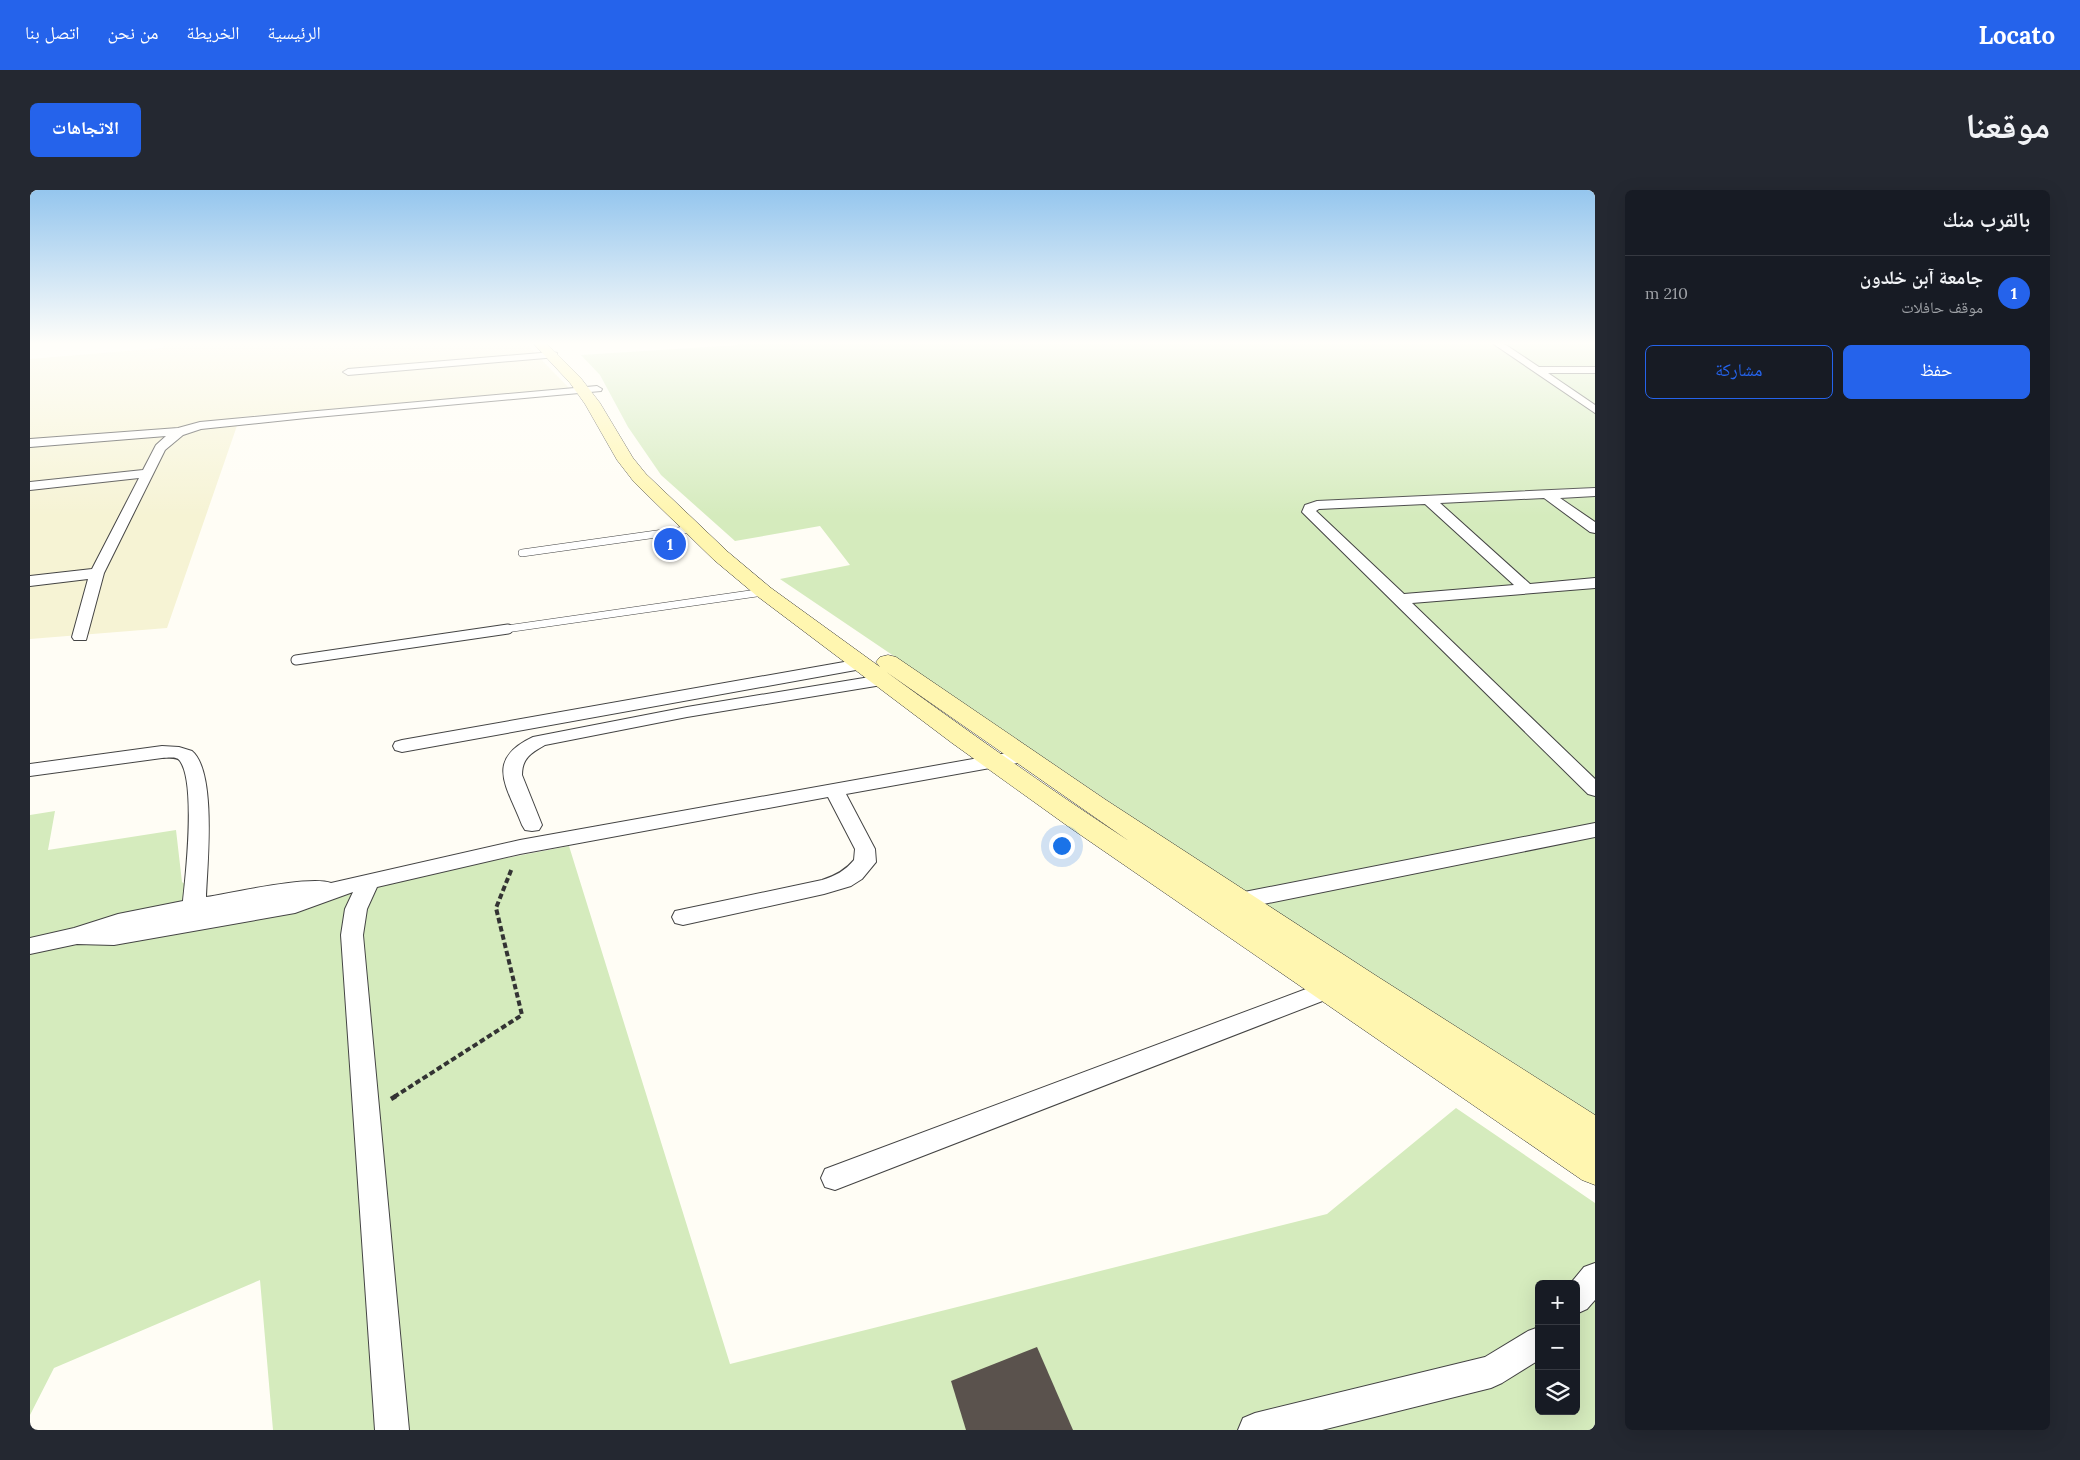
<!DOCTYPE html>
<html lang="ar">
<meta charset="utf-8">
<style>
body{margin:0;font-family:Lora,"Noto Naskh Arabic",serif;background:#242831;color:#f1f3f6;direction:rtl}
.controls{position:absolute;right:15px;bottom:15px;display:grid;overflow:hidden;border-radius:8px;box-shadow:0 5px 20px #0002}
.controls button{width:45px;height:45px;display:grid;place-items:center;padding:0;border:0;border-bottom:1px solid #363941;background:#171b24;color:#f1f3f6;font:25px sans-serif}
.you{position:absolute;left:1031px;top:655px;width:18px;height:18px;margin:-12px;border:4px solid #fff;border-radius:50%;background:#1a73e8;box-shadow:0 0 0 8px #1a73e833}
.badge{display:grid;place-items:center;width:32px;height:32px;border-radius:50%;background:#2563eb;color:#fff;font-size:16px;font-weight:700}
.pin{position:absolute;translate:-50% -50%;border:2px solid #fff;box-shadow:0 1px 5px #0006}
.list{margin:0;padding:0;list-style:none}
h2{display:flex;justify-content:space-between;align-items:center;height:65px;margin:0;padding:0 20px;font-size:21px}
h2 small{font-size:16px;font-weight:400;color:#9ea1a6}
.list li{display:grid;grid-template-columns:32px 1fr auto;gap:15px;align-items:center;box-sizing:border-box;height:75px;padding:0 20px;border-top:1px solid #363941}
.list b{display:block;font-size:19px;white-space:nowrap}
.list p{margin:0;font-size:16px;white-space:nowrap;color:#9ea1a6}
.list em{font-size:16px;font-style:normal;color:#9ea1a6}
.actions{display:flex;gap:10px;padding:15px 20px}
.actions a{flex:1;padding:11px 0;border:1px solid #2563eb;border-radius:8px;text-align:center;font-size:18px;color:#2563eb}
.actions .main{background:#2563eb;color:#fff}
.icon{flex:none;width:28px;height:28px;fill:none;stroke:currentColor;stroke-width:2;stroke-linecap:round;stroke-linejoin:round}
.map{position:relative;flex:none;width:1565px;height:1240px;overflow:hidden;direction:ltr;border-radius:8px}
header{display:flex;align-items:center;gap:30px;box-sizing:border-box;height:70px;padding:0 25px;background:#2563eb;color:#fff}
header strong{font-size:24px}
nav{display:flex;gap:28px;margin-inline-start:auto;font-size:18px}
.intro{display:flex;align-items:center;justify-content:space-between;box-sizing:border-box;height:120px;padding:0 30px}
h1{margin:0;font-size:35px}
.button{padding:12px 22px;border-radius:8px;background:#2563eb;color:#fff;font-size:18px;font-weight:700}
main{display:flex;gap:30px;padding:0 30px}
aside{flex:1;background:#171b24;border-radius:8px;box-shadow:0 5px 20px #0002}
.map>svg:first-child{display:block}
</style>
<header>
<strong>Locato</strong>
<nav><a>الرئيسية</a><a>الخريطة</a><a>من نحن</a><a>اتصل بنا</a></nav>
</header>
<div class="intro"><h1>موقعنا</h1><a class="button">الاتجاهات</a></div>
<main>
<aside>
<h2>بالقرب منك<small></small></h2>
<ul class="list">
<li><span class="badge">1</span><div><b>جامعة آبن خلدون</b><p>موقف حافلات</p></div><em>210 m</em></li>
</ul>
<div class="actions"><a class="main">حفظ</a><a>مشاركة</a></div>
</aside>
<div class="map">
<svg width="1565" height="1240" viewBox="0 0 1565 1240">
<rect width="100%" height="100%" fill="#fffdf5"/>
<path fill="#f6f3d4" d="M135,153H495L541,200L210,227L137,438L0,449V169L132,158Z"/>
<path fill="#d5ebbd" fill-rule="evenodd" d="M707,153H1565V931L1177,678L750,389L820,375L790,336L705,351L631,285L598,237L570,185L551,165L708,155Z
M25,621L18,660L146,640L152,692L180,714L226,716L539,656L700,1174L1297,1024L1426,918L1565,1013V1240H243L230,1090L24,1178L0,1225V625ZM1509,1094H1546V1221H1509Z"/>
<path fill="#5a524d" d="M1007,1157L1043,1240H936L921,1191Z"/>
<g fill="none" stroke-linecap="round" stroke-linejoin="round">
<g stroke="#444" stroke-width="8">
<path id="lane-far1" d="M492,363L662,339
M469,440L734,402"/>
</g>
<g stroke="#444" stroke-width="11">
<path id="lane" d="M266,470L478,439"/>
</g>
<g stroke="#444" stroke-width="2">
<path id="street" d="M1462,153H1473L1509,177H1565V183H1518L1565,215V223Z
M523,162L527,163V167L318,185L313,182L318,179Z
M567,196L572,199L571,201L276,228L171,239L153,245L135,260L74,383L56,450H44L42,447L58,389L0,396V386L62,379L109,288L0,300V292L113,280L126,255L136,246L0,257V249L148,238L170,232L276,222Z
M1565,298V306L1530,308L1565,332V343L1560,342L1514,308L1410,313L1500,394L1565,388V398L1382,413L1565,589V606L1558,604L1272,322L1275,315L1287,311ZM1395,314L1484,395L1374,404L1286,321L1289,319Z
M831,469L837,470L839,474L837,478L372,562L365,560L363,556L365,552L372,550Z
M852,485L858,486L861,490L858,494L657,527L515,555C501,563 492,568 492,585L512,635L509,640L502,641L495,640L492,635C477,596 454,570 503,547L657,517Z
M132,556L149,557L162,561C187,582 177,676 176,707C202,703 280,685 301,693L490,650L993,560L1000,562L1002,566L1000,570L993,572L816,604L845,659L846,672L832,689L821,696L794,704L653,735L645,733L642,727L645,721L792,690C805,686 815,681 824,670L825,659L798,607L490,664L347,697L337,719L333,745L379,1240H345L311,745L315,719L323,702L265,723L84,755L47,754L0,764V748L44,738L88,724L153,711C156,683 166,593 150,571C147,566 138,568 132,568L0,586V574Z
M1565,633V647L1209,719L1201,716L1198,711L1201,706L1209,703Z
M1300,790L1308,793L1312,799L1308,805L805,1000L795,997L791,988L795,979Z
M1565,1073V1110L1557,1119L1546,1124V1094H1540L1554,1077Z
M1509,1137V1170L1472,1193L1461,1198L1292,1240H1208L1213,1228L1225,1223L1455,1167L1498,1141Z"/>
</g>
<g stroke="#333" stroke-width="1">
<path id="secondary" d="M503,153H516L550,187L570,213L603,268L616,284L698,362L741,398L850,477L846,472L850,467L858,465L866,467L1076,610L1345,785L1565,925V995L1552,990L1039,637L922,553L727,406L684,370L604,292L587,270L555,214L540,193ZM855,481L1099,651C1016,597 935,539 855,481Z"/>
</g>
<path stroke="#333" stroke-width="4" stroke-dasharray="5.5 3" stroke-linecap="butt" d="M364,907L492,825L466,718L482,678"/>
<path stroke="#333" stroke-width="4.5" stroke-dasharray="8 4" stroke-linecap="butt" d="M361,909L366,906"/>
<use href="#lane-far1" stroke="#fff" stroke-width="7"/>
<use href="#lane" stroke="#fff" stroke-width="9"/>
<use href="#street" fill="#fff" fill-rule="evenodd"/>
<use href="#secondary" fill="#fff6b0" fill-rule="evenodd"/>
</g>
<linearGradient id="sky" x2="0" y2="1"><stop stop-color="#95c6ee"/><stop offset="0.47" stop-color="#fffefa"/><stop offset="1" stop-color="#fffefa" stop-opacity="0"/></linearGradient>
<rect width="1565" height="326" fill="url(#sky)"/>
</svg>
<div class="controls">
<button>+</button>
<button>−</button>
<button><svg class="icon" aria-label="layers" viewBox="0 0 24 24"><path d="M12 4l9 5-9 5-9-5zM3 14l9 5 9-5"/></svg></button>
</div>
<div class="you"></div>
<div class="pin badge" style="left:640px;top:354px">1</div>
</div>
</main>
